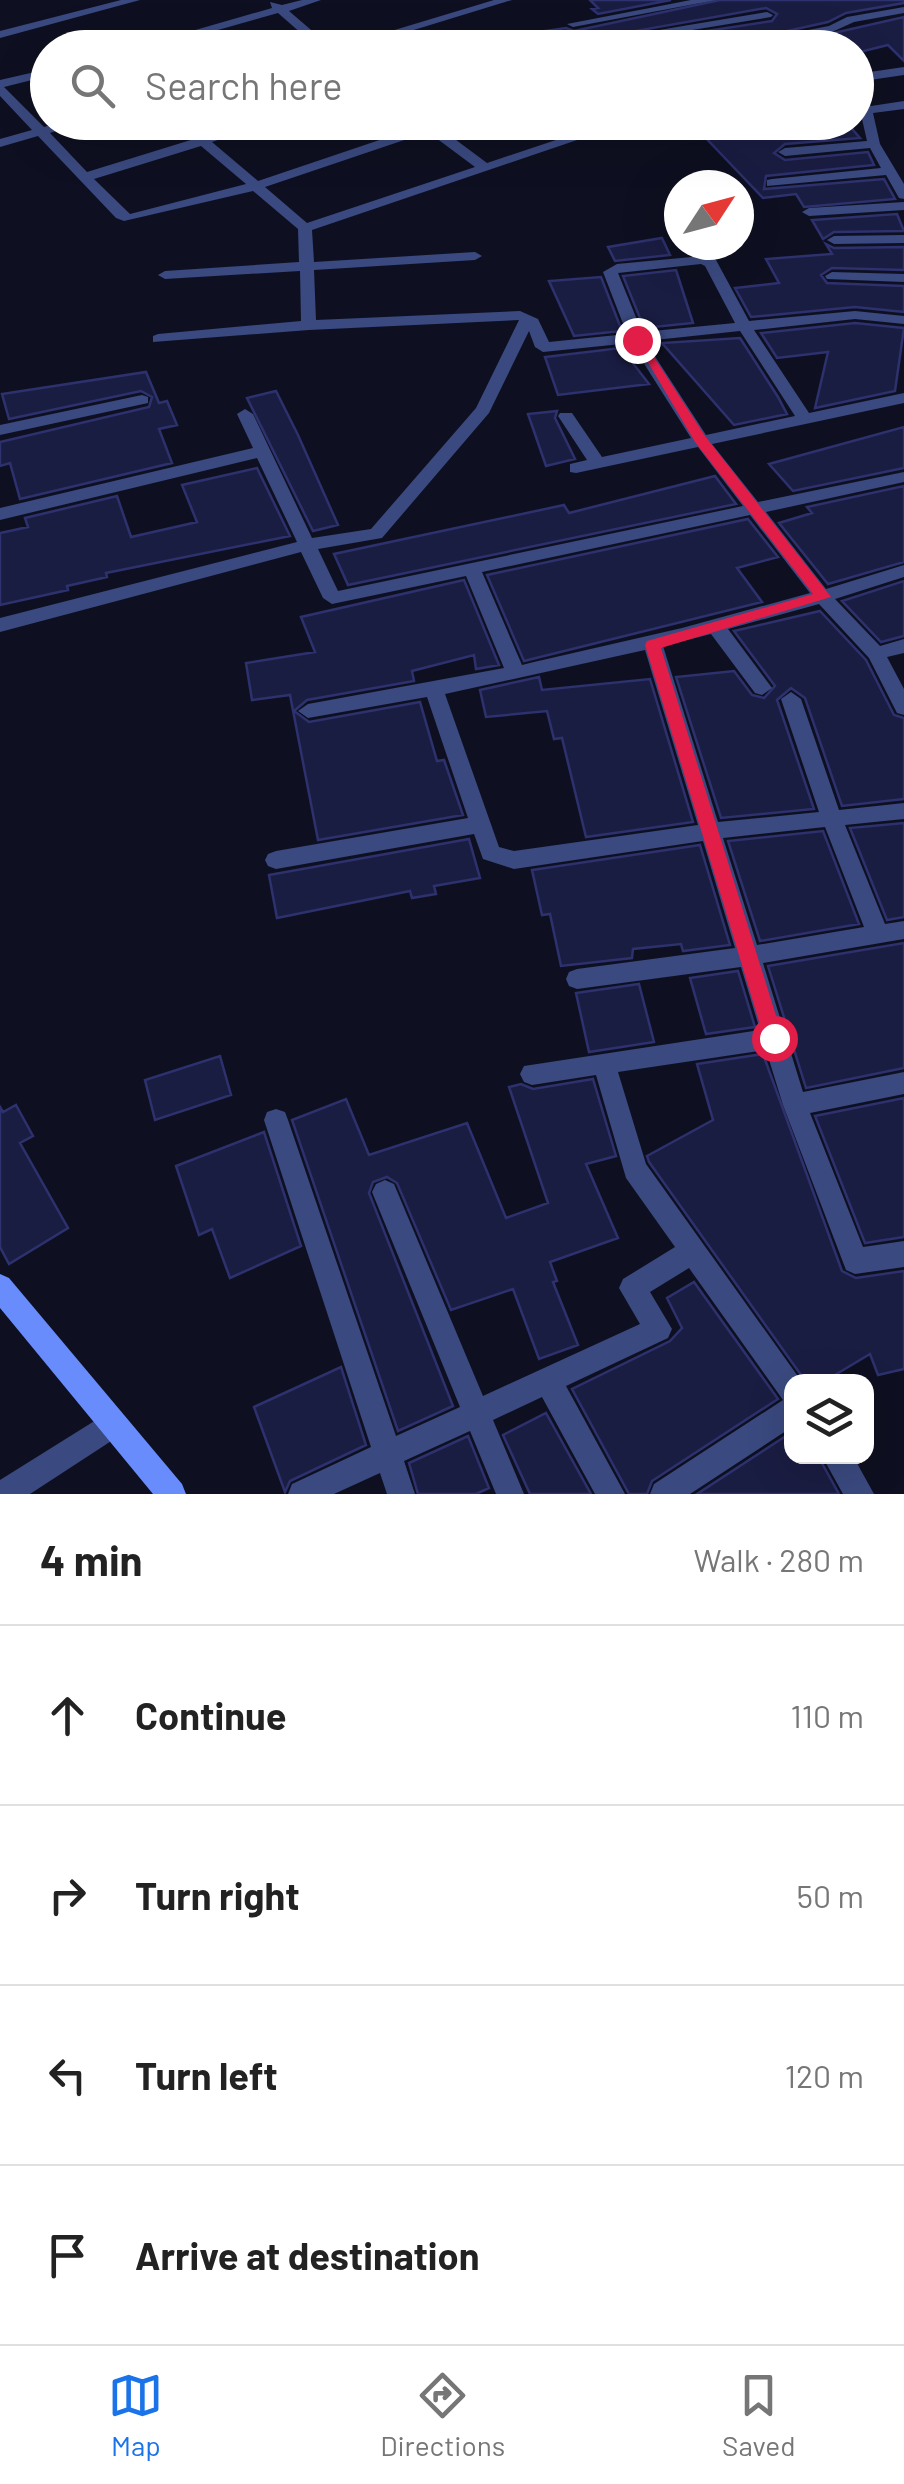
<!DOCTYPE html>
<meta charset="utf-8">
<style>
body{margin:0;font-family:Barlow,sans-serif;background:#f6f6f6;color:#222}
.controls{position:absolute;right:30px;bottom:30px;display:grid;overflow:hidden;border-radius:20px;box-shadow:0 10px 40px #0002}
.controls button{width:90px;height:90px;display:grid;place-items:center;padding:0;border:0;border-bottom:2px solid #e0e0e0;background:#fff;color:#222;font:50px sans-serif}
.compass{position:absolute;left:664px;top:170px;width:90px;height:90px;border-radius:50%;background:#fff;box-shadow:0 10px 40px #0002;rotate:54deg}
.stop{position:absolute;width:30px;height:30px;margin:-22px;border:8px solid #e11d48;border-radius:50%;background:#fff}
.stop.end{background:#e11d48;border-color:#fff;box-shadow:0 2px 10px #0008}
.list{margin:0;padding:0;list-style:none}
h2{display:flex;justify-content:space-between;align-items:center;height:130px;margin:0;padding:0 40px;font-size:42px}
h2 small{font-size:32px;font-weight:400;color:#767676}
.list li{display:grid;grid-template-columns:65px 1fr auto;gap:30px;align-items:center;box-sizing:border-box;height:180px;padding:0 40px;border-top:2px solid #e0e0e0}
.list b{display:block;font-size:38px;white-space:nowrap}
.list em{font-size:32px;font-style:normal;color:#767676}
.icon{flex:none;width:55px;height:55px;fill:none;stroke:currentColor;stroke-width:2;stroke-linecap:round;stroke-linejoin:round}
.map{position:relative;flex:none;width:904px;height:1494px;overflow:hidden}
.search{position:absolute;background:#fff;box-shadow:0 10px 40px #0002;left:30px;right:30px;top:30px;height:110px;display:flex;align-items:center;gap:25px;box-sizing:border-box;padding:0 35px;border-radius:55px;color:#767676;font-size:38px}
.sheet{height:850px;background:#fff}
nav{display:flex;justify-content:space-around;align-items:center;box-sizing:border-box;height:140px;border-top:2px solid #e0e0e0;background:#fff;font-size:28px;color:#767676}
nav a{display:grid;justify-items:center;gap:5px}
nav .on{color:#1a73e8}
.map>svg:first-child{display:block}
</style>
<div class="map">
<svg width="904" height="1494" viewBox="0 0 904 1494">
<rect width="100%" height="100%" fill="#0e1021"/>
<path fill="#1a1d42" stroke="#2d316d" stroke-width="2.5" d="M590,0H671L598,14L592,9L598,8Z
M720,0H904V3L846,13L828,22L710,48H700L688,34L772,21L777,14L766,8L596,38L605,48H525L524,34L566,28L574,31Z
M904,17V61L888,45L856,53V48H768Z
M758,122H846L860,138L785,144L774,153L785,160L868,152L874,165L766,176L764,189L884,179L895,199L804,207L796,194L763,198L701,133L709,137Z
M897,214L904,231L834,232L823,239L812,220Z
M662,238L670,255L615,261L608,247Z
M826,244L834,248L904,247V270L832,268L821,275L827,283L904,286V312L855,307L751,317L735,288L779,283L766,259L832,254Z
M676,270L693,323L644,328L623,276Z
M601,277L622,331L574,336L549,281Z
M855,323L904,328L895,391L815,408L828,352L777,358L761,333Z
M740,338L778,397L787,414L734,425L662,343Z
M629,347L625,353L649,384L558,395L545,357Z
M146,372L159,403L167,401L177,425L159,429L172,463L20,499L10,463L0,466V442L149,407L152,397L141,391L9,419L2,394Z
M276,391L298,435L338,525L313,531L247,398Z
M557,411L555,418L575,459L546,466L528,414Z
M904,427V468L793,491L769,464Z
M257,468L290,536L106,573L107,577L67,586L68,590L0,605V533L28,527L25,518L117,496L131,537L197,522L182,485Z
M715,476L736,504L348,585L334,554L564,505L569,513Z
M904,486V562L828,584L779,523L812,513L807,507Z
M748,519L778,557L737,568L762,602L524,661L487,575Z
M464,580L499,665L476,669L474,655L412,671L414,681L307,700L294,711L309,722L420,702L437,761L444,760L463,815L318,840L290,695L252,700L246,663L315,652L301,617Z
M904,581V636L881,642L842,601Z
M820,611L866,660L894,715L904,718V799L842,806L805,698L791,688L777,700L814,809L721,818L676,677L734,671L752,695L764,698L775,686L734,631Z
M539,677L542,690L650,679L693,822L586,837L562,738L554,739L547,711L486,717L480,690Z
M904,823V917L887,920L850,828Z
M823,831L859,924L760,941L728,841Z
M469,839L480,878L434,886L436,894L412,898L410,891L277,918L269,875Z
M700,845L730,945L683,951L681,944L633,949L632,958L561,966L550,914L542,915L532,870Z
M904,943V1068L806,1088L768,966Z
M738,971L755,1027L706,1034L690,978Z
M639,984L654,1042L589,1052L576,993Z
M763,1054L842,1271L856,1278L904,1271V1369L878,1375L870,1354L823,1382H806L649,1162L647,1156L713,1120L697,1064Z
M220,1056L231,1095L155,1120L145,1080Z
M593,1079L616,1156L586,1164L618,1238L550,1262L557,1281L553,1282L578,1345L539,1359L513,1289L451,1310L397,1183L387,1177L373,1182L369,1193L453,1406L398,1431L292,1120L346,1099L369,1155L467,1123L506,1218L548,1203L509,1087L521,1084L533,1089Z
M904,1098V1237L865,1243L815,1116Z
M16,1105L33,1136L20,1143L68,1228L9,1264L0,1247V1107L3,1112Z
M264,1132L301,1246L230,1278L212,1229L199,1235L176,1166Z
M694,1282L778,1399L652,1481L647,1494H629L572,1389L670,1341L682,1328L667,1298Z
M341,1367L366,1445L290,1481L285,1492L254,1407Z
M546,1413L591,1494H530L503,1435Z
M792,1432V1456H818L839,1494H697Z
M468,1436L489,1488L476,1494H418L409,1463Z"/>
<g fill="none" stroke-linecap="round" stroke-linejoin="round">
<path fill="#3a497f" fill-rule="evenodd" d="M121,0H140L0,38V31Z
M302,0H321L289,11L332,48H318L278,13L154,48H133L272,8L270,2L282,5Z
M494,0H512L355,48H335Z
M691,0H716L573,27L567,24Z
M904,7V13L854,22L832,32L744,48H714L829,26L847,17Z
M767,12L773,15L771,17L680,32L696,48H683L668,34L605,44L599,40Z
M904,67V75L856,82V74Z
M48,69V76L4,87L44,127L61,122H83L50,133L87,172L194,139L175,122H189L205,136L249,122H270L212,142L258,181L421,126L418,122H450L440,128L487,163L610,122H630L312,230L314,262L475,252L482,256L475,260L314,270L316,320L520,311L538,319L549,342L627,334L603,272L617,264L702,256L716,260L749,321L855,311L904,316V324L855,319L754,330L809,413L904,393V403L712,444L758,502L904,472V482L766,512L826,589L904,565V577L835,599L880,646L904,639V653L887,657L904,689V715L897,713L869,658L819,604L728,629L772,688L762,695L755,693L711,634L663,646L718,822L819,812L781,699L791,692L801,699L839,810L904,803V819L845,825L885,924L904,921V939L763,963L803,1092L904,1072V1094L810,1113L863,1247L904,1241V1267L855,1274L846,1270L783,1105L766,1050L618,1072L646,1164L802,1382H792V1427L690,1494H650L654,1484L783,1400L689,1268L650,1292L672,1329L668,1338L566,1386L625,1494H595L542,1397L493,1420L524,1494H496L470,1431L404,1461L415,1494H387L380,1473L334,1494H288L292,1484L371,1447L264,1120L267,1112L276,1109L285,1112L288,1120L396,1436L460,1407L372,1192L376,1184L385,1180L394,1184L483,1396L640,1324L619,1288L623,1279L675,1247L626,1178L596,1075L532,1085L524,1082L520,1074L524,1066L760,1030L741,967L577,989L569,986L566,979L569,972L577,969L735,948L703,841L514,869L483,859L474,834L276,869L268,866L265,860L268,854L276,851L468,818L427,697L308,718L298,711L308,704L504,668L466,576L332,604L323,598L301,552L0,632V618L297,542L257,458L0,520V508L253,448L237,414L245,409L253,414L312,538L371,529L476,408L519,320L309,330L153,342V336L158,334L301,321L300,271L165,279L158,275L165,271L299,262L298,229L253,191L124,221L116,218L38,136L0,147V139L32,130L0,96V80ZM428,132L475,167L307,223L265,187ZM201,146L246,184L130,214L94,179ZM701,264L705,266L735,323L642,332L618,273ZM529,331L535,347L543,352L631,343L691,438L602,457L572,413H560L558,416L587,460L570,464V472L576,473L698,447L743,506L338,591L318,549L382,538L489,413ZM740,331L795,416L706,435L645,341ZM750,515L810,593L682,628L534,662L522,665L482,572ZM645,650L698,825L514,851L499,847L445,694ZM825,827L864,927L757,945L723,838Z
M856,93L871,106L904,101V109L873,113L880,144L904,184V199L899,198L886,175L767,186V180L772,179L881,168L870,148L785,156L778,152L785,148L867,141Z
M724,122H755L708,133L702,129Z
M904,202V210L809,216L802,212L809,208Z
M904,235V243L834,244L827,240L834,236Z
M832,272L904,274V282L827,279L825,276Z
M142,395L148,397V403L0,435V425Z
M112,1410L122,1414L126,1424L122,1434L30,1494H0V1480Z
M822,1456H853L874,1494H843Z"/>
<path fill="#698cfc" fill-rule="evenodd" d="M0,1274L9,1278L182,1484L186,1494H153L0,1308Z"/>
</g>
<path fill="#e11d48" d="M633,337H641L705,436L831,597L661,648L783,1038L774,1046L764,1038L645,645L647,641L813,594L695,442Z"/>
</svg>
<div class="controls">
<button><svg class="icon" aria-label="layers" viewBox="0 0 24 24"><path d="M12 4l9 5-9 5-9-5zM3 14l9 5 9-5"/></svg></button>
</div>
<svg class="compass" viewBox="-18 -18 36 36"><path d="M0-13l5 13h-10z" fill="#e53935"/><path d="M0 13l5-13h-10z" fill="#767676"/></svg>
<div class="stop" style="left:774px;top:1038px"></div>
<div class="stop end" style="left:637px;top:340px"></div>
<div class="search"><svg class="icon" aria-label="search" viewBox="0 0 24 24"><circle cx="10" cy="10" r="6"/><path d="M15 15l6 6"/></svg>Search here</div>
</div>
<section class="sheet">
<h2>4 min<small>Walk · 280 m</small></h2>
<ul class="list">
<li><svg class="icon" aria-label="ahead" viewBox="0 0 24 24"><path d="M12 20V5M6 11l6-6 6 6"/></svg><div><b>Continue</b></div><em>110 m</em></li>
<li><svg class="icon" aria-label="right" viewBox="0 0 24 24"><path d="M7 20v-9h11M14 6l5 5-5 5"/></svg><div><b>Turn right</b></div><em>50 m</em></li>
<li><svg class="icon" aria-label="left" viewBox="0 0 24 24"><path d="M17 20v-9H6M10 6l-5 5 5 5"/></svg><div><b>Turn left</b></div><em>120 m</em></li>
<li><svg class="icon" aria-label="arrive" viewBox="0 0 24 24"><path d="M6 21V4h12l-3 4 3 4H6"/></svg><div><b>Arrive at destination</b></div></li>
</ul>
</section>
<nav>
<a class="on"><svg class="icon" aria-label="map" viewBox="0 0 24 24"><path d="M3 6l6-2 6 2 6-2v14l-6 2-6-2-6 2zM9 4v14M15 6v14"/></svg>Map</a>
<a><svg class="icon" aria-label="directions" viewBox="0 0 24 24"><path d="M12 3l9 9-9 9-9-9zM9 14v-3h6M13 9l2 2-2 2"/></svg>Directions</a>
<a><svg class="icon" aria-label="saved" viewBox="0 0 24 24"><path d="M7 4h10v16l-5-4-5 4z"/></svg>Saved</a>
</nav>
